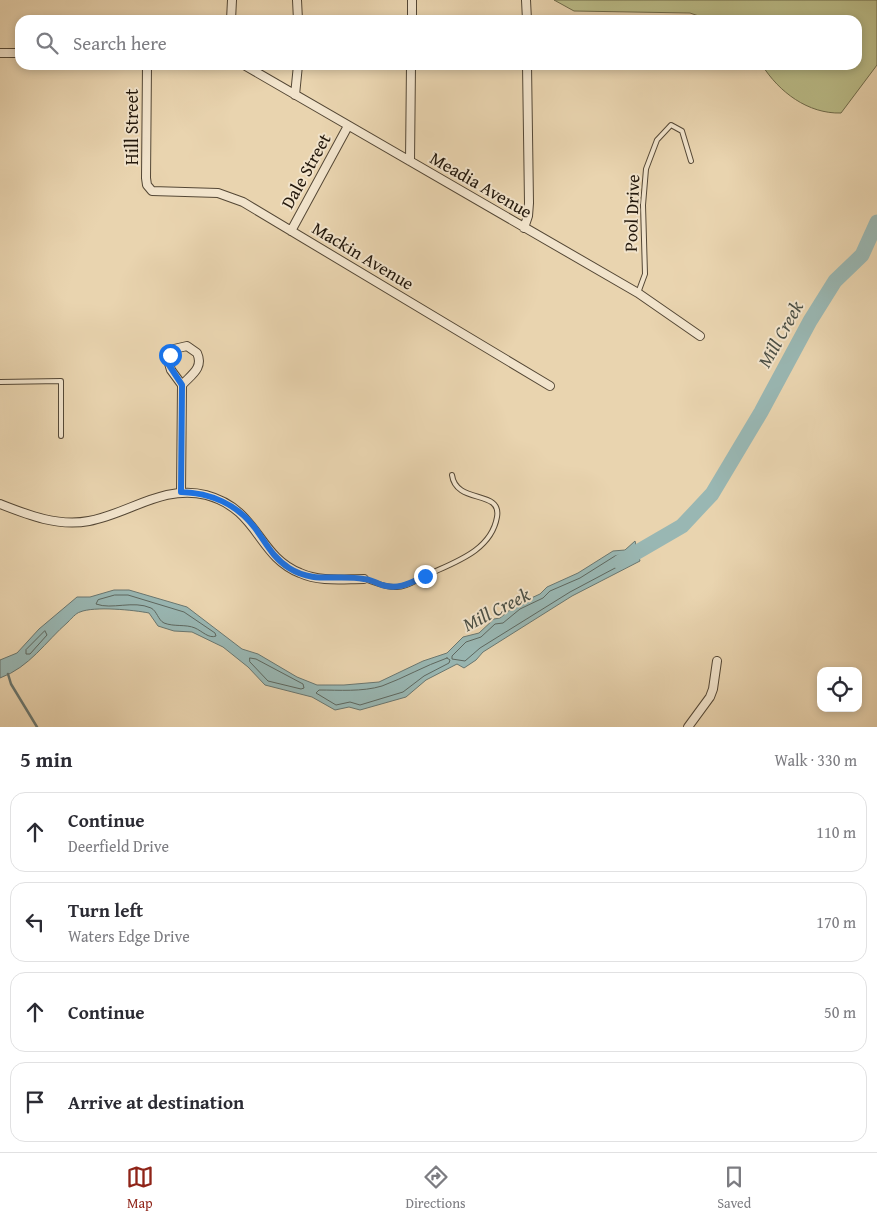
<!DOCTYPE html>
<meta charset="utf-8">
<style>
body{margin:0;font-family:"Gentium Book Plus",serif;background:#f7f7f7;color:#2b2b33}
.controls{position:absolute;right:15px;bottom:15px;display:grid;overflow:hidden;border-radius:10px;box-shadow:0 2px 8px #0003}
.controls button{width:45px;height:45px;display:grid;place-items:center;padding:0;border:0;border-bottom:1px solid #e1e1e2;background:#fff;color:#2b2b33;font:25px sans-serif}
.stop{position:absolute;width:15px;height:15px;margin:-11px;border:4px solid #1a73e8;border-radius:50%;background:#fff}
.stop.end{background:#1a73e8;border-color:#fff;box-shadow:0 1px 5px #0008}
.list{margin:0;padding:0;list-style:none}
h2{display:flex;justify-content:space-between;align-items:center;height:65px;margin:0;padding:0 20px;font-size:21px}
h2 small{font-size:16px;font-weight:400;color:#7c7c81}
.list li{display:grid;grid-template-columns:32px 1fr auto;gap:15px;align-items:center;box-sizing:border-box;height:80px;margin:0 10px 10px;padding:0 10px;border:1px solid #e1e1e2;border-radius:15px}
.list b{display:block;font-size:19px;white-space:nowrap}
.list p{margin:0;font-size:16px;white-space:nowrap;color:#7c7c81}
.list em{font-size:16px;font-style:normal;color:#7c7c81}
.icon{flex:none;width:28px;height:28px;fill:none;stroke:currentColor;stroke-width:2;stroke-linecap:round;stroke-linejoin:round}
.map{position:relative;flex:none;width:877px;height:727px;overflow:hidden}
.search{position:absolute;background:#fff;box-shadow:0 2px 8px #0003;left:15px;right:15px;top:15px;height:55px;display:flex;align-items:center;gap:12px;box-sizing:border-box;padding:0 18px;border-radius:15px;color:#7c7c81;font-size:19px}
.sheet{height:425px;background:#fff}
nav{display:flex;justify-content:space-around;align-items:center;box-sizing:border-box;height:70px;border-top:1px solid #e1e1e2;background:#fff;font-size:14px;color:#7c7c81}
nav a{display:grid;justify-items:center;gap:2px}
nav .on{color:#8f2418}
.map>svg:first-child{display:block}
</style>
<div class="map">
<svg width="877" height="727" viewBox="0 0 877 727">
<rect width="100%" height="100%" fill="#e9d4af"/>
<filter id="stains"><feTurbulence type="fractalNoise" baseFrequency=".004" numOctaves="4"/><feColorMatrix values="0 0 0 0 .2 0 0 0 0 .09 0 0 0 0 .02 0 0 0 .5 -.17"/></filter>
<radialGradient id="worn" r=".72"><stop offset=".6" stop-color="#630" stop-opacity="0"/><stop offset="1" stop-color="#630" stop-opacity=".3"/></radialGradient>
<path fill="#babc88" stroke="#6e6a4a" d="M554,0H877V65L841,113C808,114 779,92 762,65H857V20H710L690,13L574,11Z"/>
<path fill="#99b7b3" stroke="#6a7770" d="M635,541L640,561L572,596L483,652L476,660L464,668L457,664L426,680L406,697L360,710L349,707L335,710L312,697L265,685L248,667L223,647L192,632L174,631L158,626L149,613C134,610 94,606 80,612C76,613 71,619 68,622C45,642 30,667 0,678V660L17,653L39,629L77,597H90L114,590H129L187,607L242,649L258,654L297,677L317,685H344L379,682L423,661L447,653L463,637L479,633L494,619L500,618L516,605L540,594L547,587L578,573L613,551L625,550Z"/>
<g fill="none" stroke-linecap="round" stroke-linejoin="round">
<path stroke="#5e6860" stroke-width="1" d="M630,553L633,555L632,559L570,592L480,648L465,661L452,659V656L466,642L481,637L495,624L503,623L520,609L543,598L550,591L580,578L615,556Z
M115,595H128L184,612L215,633L216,636C209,639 202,631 195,628C186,624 174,627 164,623C158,620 157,611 151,608C133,600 112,610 96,604L98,600Z
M45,631L47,635L30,654H26V650Z
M250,658L256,659L303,684L304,688L301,689L268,681L250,662Z
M447,658L450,660L449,663L424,676L403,692L360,705L350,702L336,705L316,693L319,690C339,690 362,692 382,686C404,678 424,666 447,658Z"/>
<path stroke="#6a7770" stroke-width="2.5" d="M8,674L11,684L37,727"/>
<path stroke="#99b7b3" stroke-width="15" d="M620,562L682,526L712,494L761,412L810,321L835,281L862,255L877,222"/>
<g stroke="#544735" stroke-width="6">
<path id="lane" d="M638,293L645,274L643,205L646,169L657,140L671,125L682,131L691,161
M0,382L61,381V436
M364,579C374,582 386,588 397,587C408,587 416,580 425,576C452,563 491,552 497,517C502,489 456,505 452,475"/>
</g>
<g stroke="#544735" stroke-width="10">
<path id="street" d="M297,0L298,20
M526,0L527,20
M231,20L232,0
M412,20V0
M0,53H20
M147,65L146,178L147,185L152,191L218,193L243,202L550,386
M244,65L638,293L700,336
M295,95L298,65
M410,161L411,65
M524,228L528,216L529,203L527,65
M291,231L348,126
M181,492L182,385L171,370L168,360L174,349L187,346L197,353C204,368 191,375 182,385
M0,504C28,515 58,527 89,521C128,514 164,484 206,495C259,509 257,556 300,573C320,582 342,579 364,579
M688,727L710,697L713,689L717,661"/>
</g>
<use href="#lane" stroke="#f1e3cb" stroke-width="4"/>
<use href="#street" stroke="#f1e3cb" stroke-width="8"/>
</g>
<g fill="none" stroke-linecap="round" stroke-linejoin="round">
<path stroke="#1a73e8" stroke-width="6" d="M170,355L169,365L182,385L181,492C210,493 237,504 255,528C266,543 273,558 289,568C314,584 337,574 364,579C370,579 376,583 382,585C399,590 410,583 425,576"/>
</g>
<g text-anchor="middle" stroke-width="4" stroke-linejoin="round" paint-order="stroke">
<g font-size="18" fill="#23180c" stroke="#f1e3cb">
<text transform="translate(132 127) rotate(-90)" y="6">Hill Street</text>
<text transform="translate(306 171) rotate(-61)" y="6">Dale Street</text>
<text transform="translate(481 185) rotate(30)" y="6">Meadia Avenue</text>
<text transform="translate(632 213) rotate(-88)" y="6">Pool Drive</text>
<text transform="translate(363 256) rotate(31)" y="6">Mackin Avenue</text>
</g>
<g font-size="19" font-style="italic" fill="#4c5046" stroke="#f1e3cb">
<text transform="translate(780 334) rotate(-61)" y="7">Mill Creek</text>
<text transform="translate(496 609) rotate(-27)" y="7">Mill Creek</text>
</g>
</g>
<rect width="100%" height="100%" filter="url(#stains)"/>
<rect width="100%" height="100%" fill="url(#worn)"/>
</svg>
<div class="controls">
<button><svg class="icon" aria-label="locate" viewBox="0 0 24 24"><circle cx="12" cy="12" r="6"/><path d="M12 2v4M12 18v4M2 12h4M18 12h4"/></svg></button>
</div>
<div class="stop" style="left:170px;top:355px"></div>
<div class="stop end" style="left:425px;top:576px"></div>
<div class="search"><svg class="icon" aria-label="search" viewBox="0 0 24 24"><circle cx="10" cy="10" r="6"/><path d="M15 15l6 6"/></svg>Search here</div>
</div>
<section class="sheet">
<h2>5 min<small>Walk · 330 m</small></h2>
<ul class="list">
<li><svg class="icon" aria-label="ahead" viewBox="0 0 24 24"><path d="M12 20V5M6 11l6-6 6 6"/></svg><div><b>Continue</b><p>Deerfield Drive</p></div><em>110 m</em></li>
<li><svg class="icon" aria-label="left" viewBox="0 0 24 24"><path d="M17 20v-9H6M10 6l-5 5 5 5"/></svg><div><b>Turn left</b><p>Waters Edge Drive</p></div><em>170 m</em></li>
<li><svg class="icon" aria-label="ahead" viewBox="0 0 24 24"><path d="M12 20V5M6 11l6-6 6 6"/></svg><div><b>Continue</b></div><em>50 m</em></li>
<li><svg class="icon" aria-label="arrive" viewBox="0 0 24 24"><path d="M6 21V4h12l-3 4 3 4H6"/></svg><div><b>Arrive at destination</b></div></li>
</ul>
</section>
<nav>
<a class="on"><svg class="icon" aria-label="map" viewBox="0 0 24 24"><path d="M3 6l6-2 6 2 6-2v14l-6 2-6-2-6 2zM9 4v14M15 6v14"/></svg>Map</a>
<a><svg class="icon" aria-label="directions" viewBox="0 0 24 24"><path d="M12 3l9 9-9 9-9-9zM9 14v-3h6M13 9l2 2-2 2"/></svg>Directions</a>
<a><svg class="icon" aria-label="saved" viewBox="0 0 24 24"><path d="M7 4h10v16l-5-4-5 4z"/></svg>Saved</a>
</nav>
